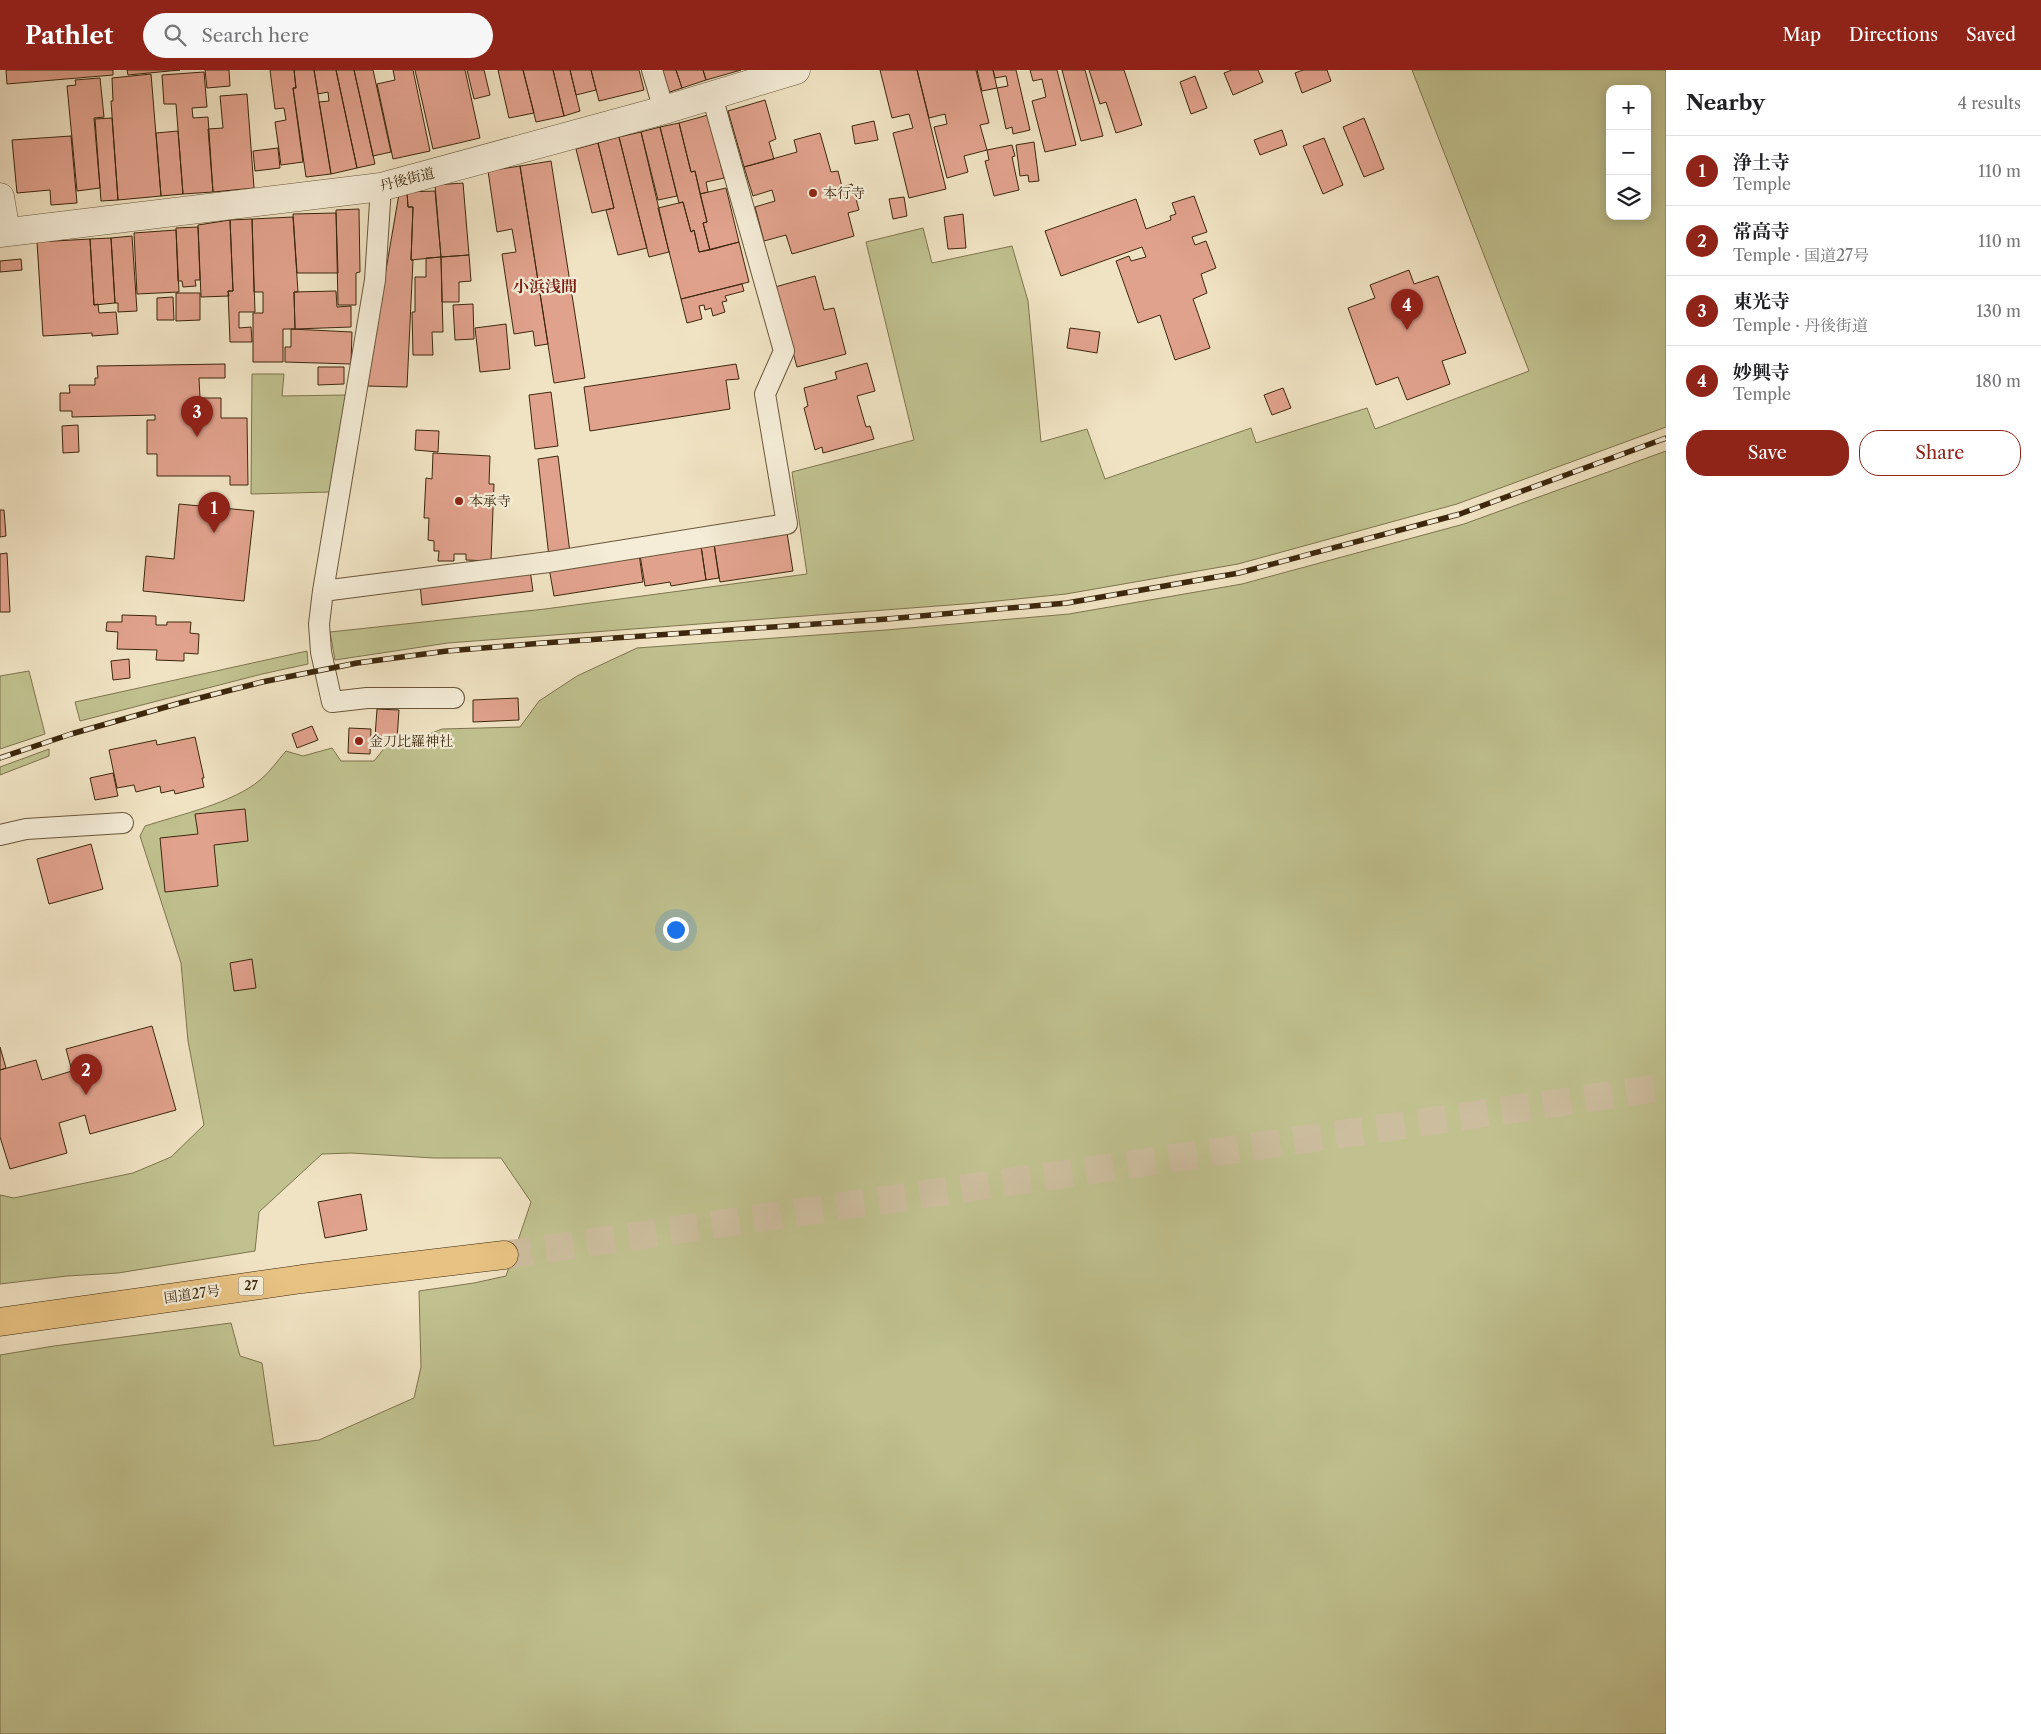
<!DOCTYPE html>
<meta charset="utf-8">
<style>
body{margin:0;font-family:"Libre Caslon Text","Noto Serif JP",serif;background:#f6f6f6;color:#202124}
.controls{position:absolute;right:15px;top:15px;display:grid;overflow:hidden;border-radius:10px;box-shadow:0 2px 12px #0003}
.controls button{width:45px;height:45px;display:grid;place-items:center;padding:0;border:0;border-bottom:1px solid #e0e0e0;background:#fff;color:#202124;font:25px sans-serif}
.you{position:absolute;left:675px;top:859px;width:18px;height:18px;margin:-12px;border:4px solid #fff;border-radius:50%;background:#1a73e8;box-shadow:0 0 0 8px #1a73e833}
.badge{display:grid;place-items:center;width:32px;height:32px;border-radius:50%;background:#8f2418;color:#fff;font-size:16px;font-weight:700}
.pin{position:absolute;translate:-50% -41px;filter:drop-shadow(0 1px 2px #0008)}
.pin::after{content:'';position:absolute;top:26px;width:18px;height:15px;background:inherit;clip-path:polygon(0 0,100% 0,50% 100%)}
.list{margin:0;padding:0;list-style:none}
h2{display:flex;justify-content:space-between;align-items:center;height:65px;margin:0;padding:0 20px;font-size:21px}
h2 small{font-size:16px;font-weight:400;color:#757577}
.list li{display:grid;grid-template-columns:32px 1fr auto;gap:15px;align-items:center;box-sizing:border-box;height:70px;padding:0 20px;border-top:1px solid #e0e0e0}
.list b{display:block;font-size:19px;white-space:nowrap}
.list p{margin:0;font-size:16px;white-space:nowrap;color:#757577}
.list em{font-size:16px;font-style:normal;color:#757577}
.actions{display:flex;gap:10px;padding:15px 20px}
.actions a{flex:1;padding:11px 0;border:1px solid #8f2418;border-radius:20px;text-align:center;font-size:18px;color:#8f2418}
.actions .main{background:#8f2418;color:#fff}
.icon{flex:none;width:28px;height:28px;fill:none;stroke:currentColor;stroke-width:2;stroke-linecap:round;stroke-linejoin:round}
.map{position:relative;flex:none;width:1666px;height:1664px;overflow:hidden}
header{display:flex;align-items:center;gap:30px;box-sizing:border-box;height:70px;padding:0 25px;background:#8f2418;color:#fff}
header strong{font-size:24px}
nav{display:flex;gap:28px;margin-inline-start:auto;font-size:18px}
.search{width:350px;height:45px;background:#f6f6f6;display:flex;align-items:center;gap:12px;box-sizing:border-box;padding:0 18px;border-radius:28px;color:#757577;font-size:19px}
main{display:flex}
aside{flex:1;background:#fff}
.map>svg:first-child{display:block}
</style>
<header>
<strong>Pathlet</strong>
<div class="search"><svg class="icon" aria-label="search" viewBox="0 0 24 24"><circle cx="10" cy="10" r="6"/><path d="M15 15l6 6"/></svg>Search here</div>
<nav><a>Map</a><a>Directions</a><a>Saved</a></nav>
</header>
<main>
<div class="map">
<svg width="1666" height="1664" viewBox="0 0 1666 1664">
<rect width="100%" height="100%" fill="#f0e3c3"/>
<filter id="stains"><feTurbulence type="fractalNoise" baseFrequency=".004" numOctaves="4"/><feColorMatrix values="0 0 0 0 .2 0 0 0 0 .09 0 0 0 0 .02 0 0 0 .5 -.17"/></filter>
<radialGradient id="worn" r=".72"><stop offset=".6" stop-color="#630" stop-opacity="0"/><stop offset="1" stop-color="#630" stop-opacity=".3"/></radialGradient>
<path fill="#c0c18f" stroke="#7e744e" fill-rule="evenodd" d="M1412,0H1666V357L1457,434L1238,494L1066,524L977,533L448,573L335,590L330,562L545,539L807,504L792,402L914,370L866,172L923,158L932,193L1012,176L1028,231L1041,372L1087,359L1105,409L1251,358L1256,373L1367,338L1375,359L1529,301ZM1610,19H1647V146H1610Z
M252,304H284L282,326L347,325L330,422L251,424Z
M1666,381V1664H0V1285L54,1276L231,1253L240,1286L262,1293L274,1376L319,1370L414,1328L421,1297L419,1221L474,1213L506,1206L531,1132L501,1088H434L351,1083L322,1084L259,1142L255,1181L118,1203L67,1206L0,1214V1125L14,1128L133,1103L171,1087L204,1055L188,971L181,893L140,766L145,756C179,745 233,733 260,710C270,702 278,690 286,681L303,686L332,678L341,691H374L386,676L409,672L442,659L520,657L539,631L577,606L637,578L886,560L1069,544L1242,514L1464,454Z
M307,581L308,594L262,604L80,651L75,632Z
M29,601L45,664L0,679V606Z
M49,679V686L0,705V697Z"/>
<path fill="#e1a28d" stroke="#3c270c" d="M6,0H113V5L7,14Z
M127,0H180L128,5Z
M205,0H229L230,16L207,18Z
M270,0H294L296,18H293L303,92L281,95L275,52L286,50L284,38L275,39Z
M294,0H314L331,104L306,107L293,18H296Z
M314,0H336L357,98L331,104L319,32L329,31L328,22L318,24Z
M336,0H354L375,94L357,98Z
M354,0H373L391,82L373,86Z
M393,0H413L430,81L393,89L377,14L395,10Z
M415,0H465L480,68L433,79Z
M467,0H484L490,25L474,29Z
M498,0H523L534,43L509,48Z
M523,0H553L564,46L536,52Z
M553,0H570L580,41L564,46Z
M570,0H591L596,20L576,25Z
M591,0H639L644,20L599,31Z
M661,0H676L682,18L667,23Z
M676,0H703L706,10L682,18Z
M703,0H741L706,10Z
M880,0H917L946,119L909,128L893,63L913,58L909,44L892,48Z
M917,0H976L989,53L980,55L987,80L964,86L968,102L947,108L934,57L947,54L945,44L929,48Z
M977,0H993L997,18L982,21Z
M993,0H1016L1030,60L1013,64L1012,57L1006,59L997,18L1008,16L1006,6L995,8Z
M1030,0H1057L1076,75L1045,82L1032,31L1046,27L1042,9L1033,11Z
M1062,0H1085L1103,66L1081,71Z
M1089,0H1124L1142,55L1116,63L1106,32L1100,34Z
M1232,0H1258L1263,12L1233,25L1224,3Z
M1303,0H1327L1331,11L1302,23L1295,3Z
M204,2L207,37L192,38L193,48L208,47L213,122L183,124L176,34H164L162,5Z
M151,4L161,126L118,130L111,31H113L112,8Z
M1195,6L1207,38L1191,44L1180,12Z
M100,8L104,47L94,48L100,118L77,121L67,16L76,15L75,10Z
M247,24L254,118L213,122L208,59L223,58L220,26Z
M765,30L776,69L769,72L774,89L744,97L728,41Z
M708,45L724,108L706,112L708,122L700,124L695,101L691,102L679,53Z
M112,48L118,130L101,131L95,49Z
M1364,48L1384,99L1364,107L1343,57Z
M874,51L878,70L855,74L852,56Z
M679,53L691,102L695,101L707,152L703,153L710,180L699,182L694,160L691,162L683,132L679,133L660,57Z
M660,57L677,126L658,130L641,62Z
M1282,60L1287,75L1260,85L1254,70Z
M178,61L183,124L161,126L156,63Z
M641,62L669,182L649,187L619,67Z
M820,63L831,102L838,101L842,117L852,114L859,140L848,143L854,166L792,184L786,165L764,171L755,137L775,131L772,120L753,126L744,97L797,82L794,70Z
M71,66L77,133L51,135L50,120L17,123L12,70Z
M619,67L647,178L618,185L606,140L614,138L598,73Z
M1324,68L1343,115L1323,124L1303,76Z
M1034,72L1039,111L1029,112L1028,105L1020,106L1016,75Z
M598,73L614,138L592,143L576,79Z
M1012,75L1015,86L1012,87L1019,120L994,126L985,91L989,90L987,80Z
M278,78L280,98L255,101L253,81Z
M551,91L585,308L554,313L520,96Z
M520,96L548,274L535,276L533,261L514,264L502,184L516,182L512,159L497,162L488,101Z
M463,113L469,185L441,187L435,115Z
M726,118L739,172L710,180L703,153L707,152L700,124Z
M435,121L441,187L411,190L413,137H408L407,122Z
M407,122L408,137H413L411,190H413L407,317L366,316L399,124Z
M1194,126L1207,162L1192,167L1195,175L1206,171L1216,198L1201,204L1207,223L1193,229L1210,278L1175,290L1160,245L1138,253L1116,191L1129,186L1131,191L1146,187L1142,177L1061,206L1045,161L1136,129L1146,159L1171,150L1170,146L1176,144L1172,133Z
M904,127L907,146L893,149L889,129Z
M683,132L691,162L694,160L699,182L739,172L749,212L681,229L658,138Z
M359,139L360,202L356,203V235H338L336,140Z
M336,143L338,203H297L293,144Z
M963,144L966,178L948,179L944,147Z
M293,147L298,222H294L295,259H283V292H253V243H263V222H254L252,149Z
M252,149L255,242H239V258L251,257L252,272H230L228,221H233L230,150Z
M230,150L233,221H228L229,226L201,227L198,155Z
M198,157L200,210H195L196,216L183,217L182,211H178L176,158Z
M176,160L179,222L137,224L134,163Z
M132,166L137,241L118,242V233H115L111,168Z
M111,168L115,233L94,235L90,169Z
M90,169L94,235L98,234L99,243L116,242L118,264L92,266V263L43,266L37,172Z
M469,185L471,211L459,212V232H442L441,187Z
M441,187L443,262H432L433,285H413L412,242H415V207H426V188Z
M21,189L22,200L0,202V191Z
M1409,200L1414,214L1438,206L1466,283L1442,291L1450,314L1407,330L1398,307L1376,315L1348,238L1375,228L1370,215Z
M815,206L824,240L834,238L846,284L797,297L775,217Z
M742,214L744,221L725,226L727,231L722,232L725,242L713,246L711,238L705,240L704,235L699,236L702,249L687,253L681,229Z
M336,221L337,237L351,236V257L295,259L294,222Z
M176,223H200V250L176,251Z
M173,227L174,250H157V228Z
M473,234L474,269L455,270L453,235Z
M506,254L510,299L480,302L475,258Z
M1070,258L1100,262L1097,283L1067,278Z
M291,259L352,262L351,294L285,292V277H291Z
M867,293L875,321L857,326L866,357L870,356L874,369L823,383L822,377L815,380L804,338L808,336L804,318L837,309L835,302Z
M225,294V308H199L200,328H221V348H247L248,415H230V406H157V384H147V350H155V345L72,347V341H60V323H70L69,315H95V308H98L97,296Z
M736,294L739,309L726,310L730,339L590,361L584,317Z
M318,297H344V314L318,315Z
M1283,318L1291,338L1272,345L1264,325Z
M551,322L558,376L535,379L529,325Z
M78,355L79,382L63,383L62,356Z
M416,360L439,361L438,382L415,380Z
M433,383L490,386L489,414H494L491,491L466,490V484H454V491H438L439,481H434V471L428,470L429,448H424L426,408L432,409Z
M558,386L570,483L549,487L538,389Z
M179,434L254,441L244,531L143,521L146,486L174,489Z
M0,440H4L6,466L0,467Z
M787,463L793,501L720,512L714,474Z
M714,474L719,508L706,510L701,476Z
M701,476L706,510L671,516L670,512L645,516L640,485Z
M7,483L10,542H0V484Z
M639,484L643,512L554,526L549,498Z
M530,500L533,521L422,535L420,514Z
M122,545L156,546V555H167V552H191L190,563L199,564L198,584L184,583V591L156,590L157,580L117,579L118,562L106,561L107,552H122Z
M129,589L130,608L113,610L111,591Z
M518,628L519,650L473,652V630Z
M377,639L399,640L397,669L375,667Z
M312,656L318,670L297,678L292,664Z
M349,658L371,659L370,684L348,683Z
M195,667L204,708H202L204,717L175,724L174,720L161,723L160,716L136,722L134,715L117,718L109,680L156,670L157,675Z
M113,703L118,726L95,730L90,708Z
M245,739L248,771L214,775L218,816L165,822L160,768L198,764L195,744Z
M91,774L103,819L49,834L37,789Z
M252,889L256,918L234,921L230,893Z
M152,956L176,1040L90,1064L85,1045L59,1053L67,1083L10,1099L0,1067V1000L36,990L42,1010L72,1001L66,979Z
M0,977L6,998L0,1000Z
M361,1124L367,1160L325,1168L318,1132Z"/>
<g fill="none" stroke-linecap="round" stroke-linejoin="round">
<path stroke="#ccbd9e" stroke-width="28" stroke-dasharray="28 14" stroke-linecap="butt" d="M504,1185L1666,1017"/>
<g stroke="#69563a" stroke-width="22">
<path id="lane" d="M652,0L664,40
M381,117L375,210L323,521L319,554L321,582L332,632L367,628H454
M323,521L549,492L787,454L765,324L784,281L712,26
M0,765L26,759L123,753"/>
</g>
<g stroke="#69563a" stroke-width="29">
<path id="street" d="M0,127L6,162
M0,163L381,117L664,40L796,0"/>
</g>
<g stroke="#3c270c" stroke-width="29">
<path id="highway" d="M0,1252L302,1209L504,1185"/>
</g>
<use href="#lane" stroke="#f5edd8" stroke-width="20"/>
<use href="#street" stroke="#f5edd8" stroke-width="28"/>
<use href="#highway" stroke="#e8c282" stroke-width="28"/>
<g stroke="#3c270c" stroke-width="5.5">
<path id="rail" d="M0,688L71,664L180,633L262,612L357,593L447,581L543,573L887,549L1067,533L1239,503L1460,444L1666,368"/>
</g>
<use href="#rail" stroke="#f5edd8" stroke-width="4" stroke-dasharray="11" stroke-linecap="butt"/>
</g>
<g fill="#8f2418" stroke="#f5edd8" stroke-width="2">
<circle cx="813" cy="123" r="5"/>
<circle cx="459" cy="431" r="5"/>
<circle cx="359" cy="671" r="5"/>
</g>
<g text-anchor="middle" stroke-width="4.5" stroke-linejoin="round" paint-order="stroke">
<rect fill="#f5edd8" stroke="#746249" stroke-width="1" x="238.5" y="1206.5" width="25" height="19" rx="4"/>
<g font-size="12" font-weight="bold" fill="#3c270c">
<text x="251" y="1220">27</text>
</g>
<g font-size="14" fill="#3c270c" stroke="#f5edd8">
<text transform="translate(407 109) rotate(-14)" y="5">丹後街道</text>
<text transform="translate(192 1224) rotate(-8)" y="5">国道27号</text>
</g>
<g font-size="14" fill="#3c270c" stroke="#f5edd8" text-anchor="start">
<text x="823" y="128">本行寺</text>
<text x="469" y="436">本承寺</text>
<text x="369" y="676">金刀比羅神社</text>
</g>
<g font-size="16" font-weight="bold" fill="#7a1f14" stroke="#f5edd8">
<text x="545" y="222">小浜浅間</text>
</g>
</g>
<rect width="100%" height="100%" filter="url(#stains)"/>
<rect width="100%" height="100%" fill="url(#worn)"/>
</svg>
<div class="controls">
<button>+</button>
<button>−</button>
<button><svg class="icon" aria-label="layers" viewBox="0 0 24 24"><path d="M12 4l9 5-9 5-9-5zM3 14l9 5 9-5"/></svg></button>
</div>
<div class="you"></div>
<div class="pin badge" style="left:214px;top:463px">1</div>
<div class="pin badge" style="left:86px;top:1025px">2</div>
<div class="pin badge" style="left:197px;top:367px">3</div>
<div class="pin badge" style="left:1407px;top:260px">4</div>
</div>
<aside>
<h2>Nearby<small>4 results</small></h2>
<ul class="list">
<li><span class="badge">1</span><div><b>浄土寺</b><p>Temple</p></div><em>110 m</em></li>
<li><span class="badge">2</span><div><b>常高寺</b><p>Temple · 国道27号</p></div><em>110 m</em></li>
<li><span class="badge">3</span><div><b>東光寺</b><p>Temple · 丹後街道</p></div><em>130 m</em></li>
<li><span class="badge">4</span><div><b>妙興寺</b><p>Temple</p></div><em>180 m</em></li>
</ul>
<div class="actions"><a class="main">Save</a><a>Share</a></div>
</aside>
</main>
